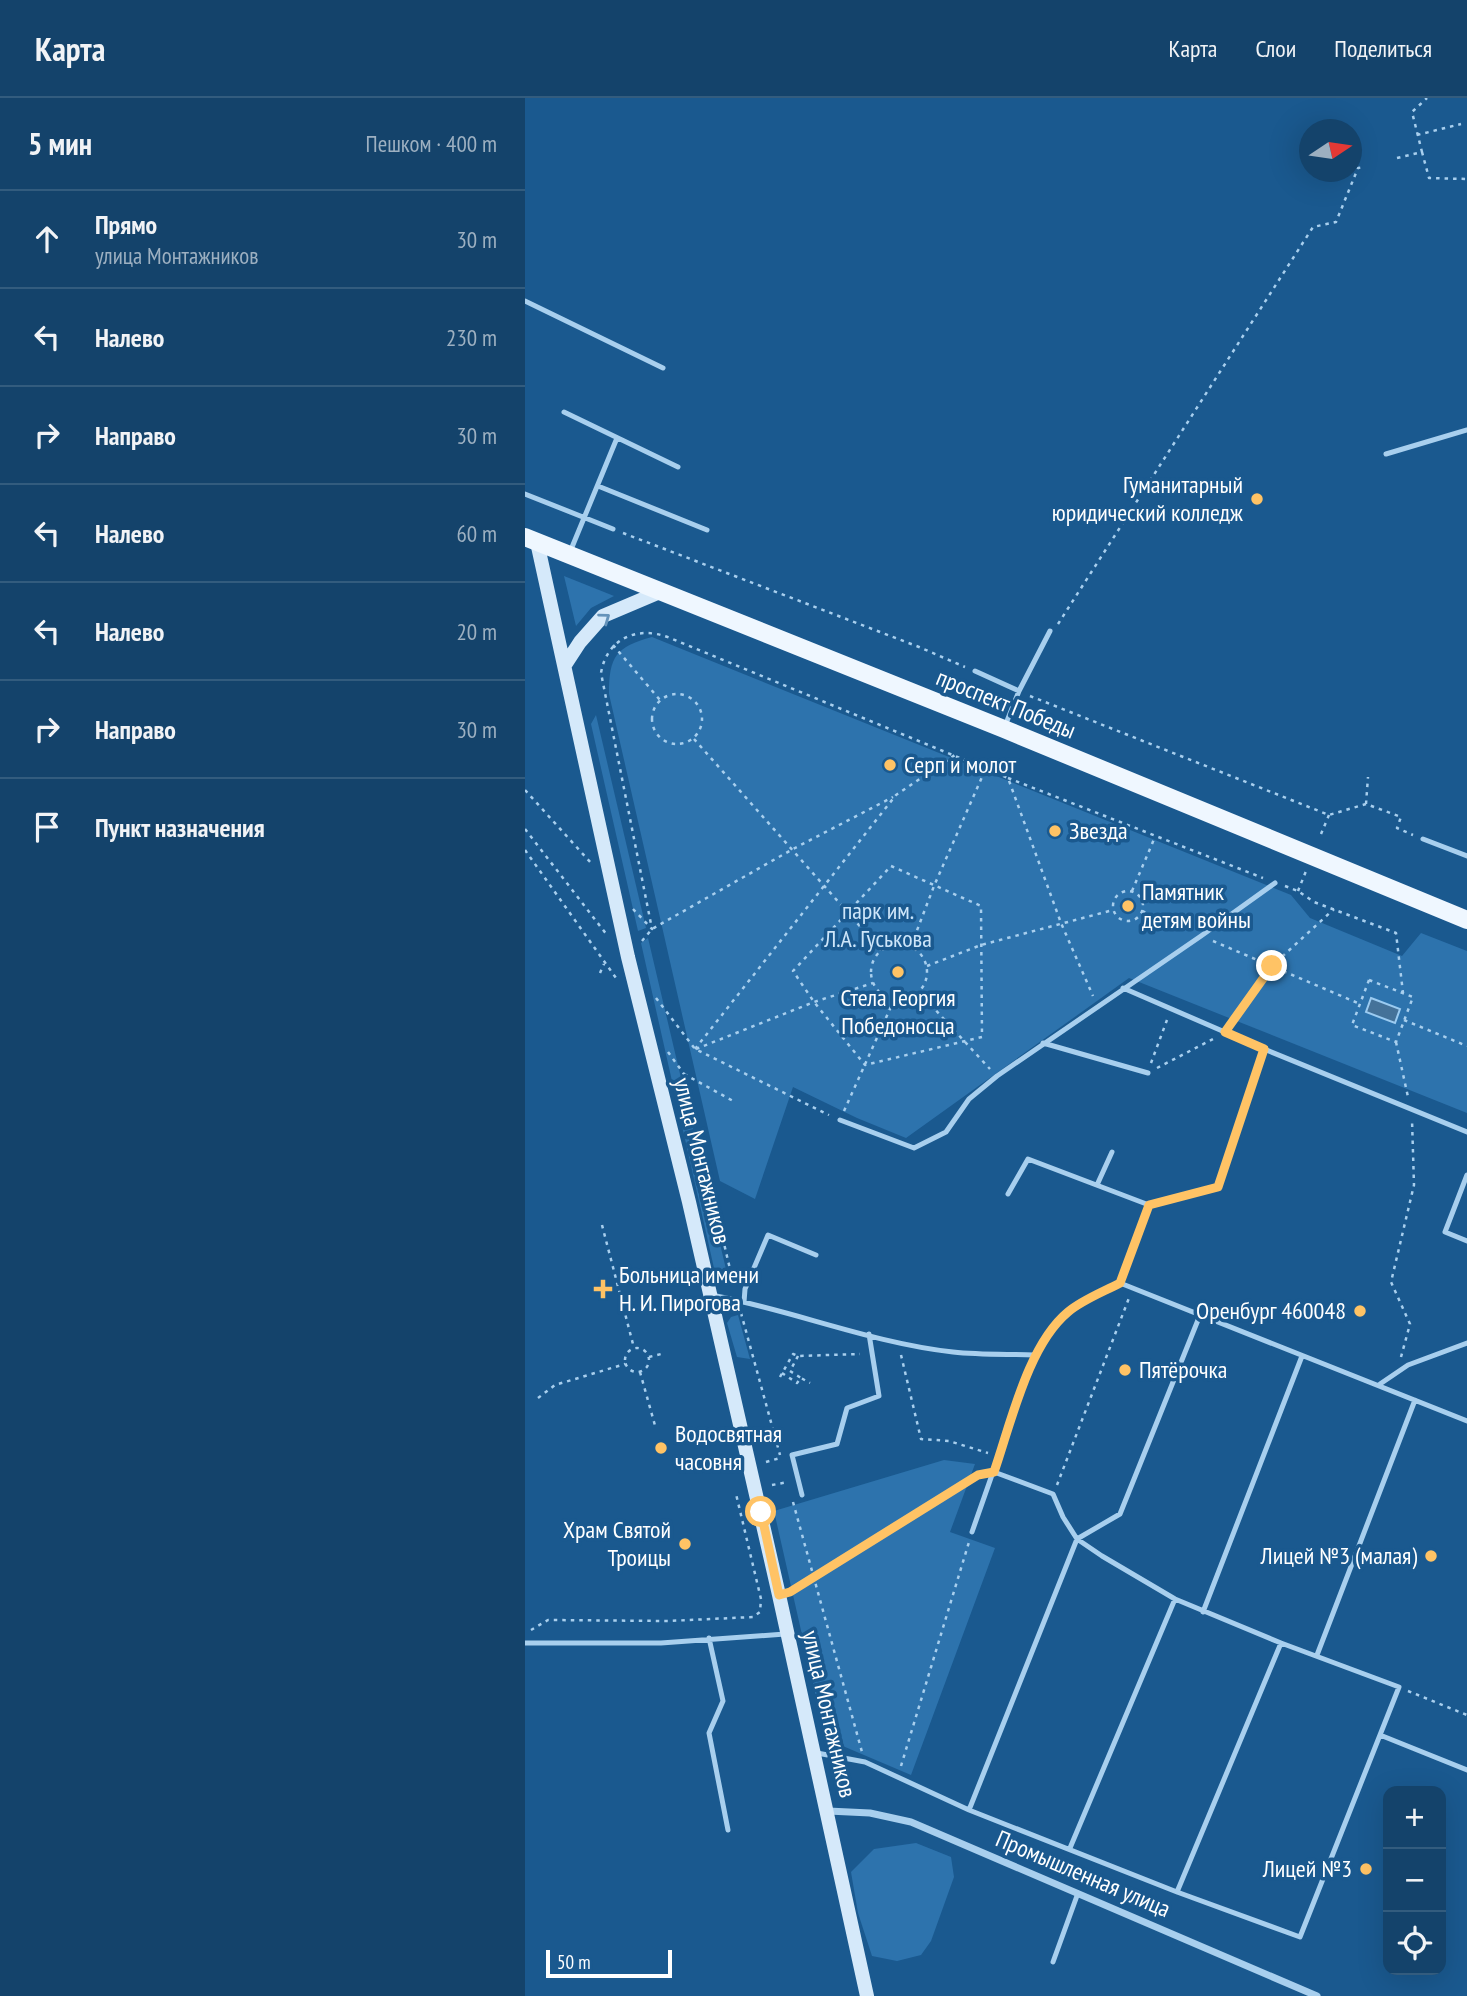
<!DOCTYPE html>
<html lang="ru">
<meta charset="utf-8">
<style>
body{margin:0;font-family:"PT Sans Narrow",sans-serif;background:#1d4a71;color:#f1f3f6}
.controls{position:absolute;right:21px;bottom:21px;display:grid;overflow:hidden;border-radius:14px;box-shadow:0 7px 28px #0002}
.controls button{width:63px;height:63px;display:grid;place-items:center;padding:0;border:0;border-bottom:2px solid #335c7e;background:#14436b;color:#f1f3f6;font:35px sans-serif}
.compass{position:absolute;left:774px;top:21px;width:63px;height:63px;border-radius:50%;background:#14436b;box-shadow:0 7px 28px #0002;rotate:77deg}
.scale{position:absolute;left:21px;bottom:18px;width:126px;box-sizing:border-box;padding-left:7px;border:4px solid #fff;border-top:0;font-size:19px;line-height:24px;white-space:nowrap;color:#fff;-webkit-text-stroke:5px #1a598f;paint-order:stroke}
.stop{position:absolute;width:21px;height:21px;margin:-16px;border:5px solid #ffc365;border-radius:50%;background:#fff}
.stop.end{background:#ffc365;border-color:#fff;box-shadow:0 2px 7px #0008}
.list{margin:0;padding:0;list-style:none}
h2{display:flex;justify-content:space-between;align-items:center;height:91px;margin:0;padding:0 28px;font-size:30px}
h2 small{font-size:23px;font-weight:400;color:#9db0c1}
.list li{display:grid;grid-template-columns:46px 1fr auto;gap:21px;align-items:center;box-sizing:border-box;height:98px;padding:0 28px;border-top:2px solid #335c7e}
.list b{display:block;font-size:26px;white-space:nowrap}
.list p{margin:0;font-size:23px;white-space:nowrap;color:#9db0c1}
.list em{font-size:23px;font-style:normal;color:#9db0c1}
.icon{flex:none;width:38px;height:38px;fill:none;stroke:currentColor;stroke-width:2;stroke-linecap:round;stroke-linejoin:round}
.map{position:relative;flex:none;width:942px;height:1898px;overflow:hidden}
header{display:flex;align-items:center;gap:42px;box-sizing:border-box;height:98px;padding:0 35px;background:#14436b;border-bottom:2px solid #335c7e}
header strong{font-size:33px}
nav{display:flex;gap:38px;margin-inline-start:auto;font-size:24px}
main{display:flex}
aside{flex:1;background:#14436b}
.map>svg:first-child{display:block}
</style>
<header>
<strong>Карта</strong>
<nav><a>Карта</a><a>Слои</a><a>Поделиться</a></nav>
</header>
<main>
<aside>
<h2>5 мин<small>Пешком · 400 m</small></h2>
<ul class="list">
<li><svg class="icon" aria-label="ahead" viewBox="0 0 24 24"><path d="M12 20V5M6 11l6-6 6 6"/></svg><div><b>Прямо</b><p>улица Монтажников</p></div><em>30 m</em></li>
<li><svg class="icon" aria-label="left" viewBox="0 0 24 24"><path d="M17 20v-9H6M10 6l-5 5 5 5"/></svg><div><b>Налево</b></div><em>230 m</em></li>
<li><svg class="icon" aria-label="right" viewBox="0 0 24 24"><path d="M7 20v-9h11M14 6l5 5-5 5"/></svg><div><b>Направо</b></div><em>30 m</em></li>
<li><svg class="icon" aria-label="left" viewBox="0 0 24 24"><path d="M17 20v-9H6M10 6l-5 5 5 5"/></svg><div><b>Налево</b></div><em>60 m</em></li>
<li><svg class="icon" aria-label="left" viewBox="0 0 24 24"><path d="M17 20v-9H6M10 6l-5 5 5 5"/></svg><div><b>Налево</b></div><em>20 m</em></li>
<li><svg class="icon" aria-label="right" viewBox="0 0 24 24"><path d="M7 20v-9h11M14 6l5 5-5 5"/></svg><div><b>Направо</b></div><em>30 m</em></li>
<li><svg class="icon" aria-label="arrive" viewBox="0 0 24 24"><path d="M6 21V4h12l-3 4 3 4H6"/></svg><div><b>Пункт назначения</b></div></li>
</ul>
</aside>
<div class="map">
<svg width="942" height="1898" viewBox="0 0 942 1898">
<rect width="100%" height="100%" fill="#1a598f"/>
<path fill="#2d73ad" d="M39,478L89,498L66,510L51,528Z
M127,539L766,797L785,820L877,858L896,835L942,853V1015L604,880L381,1040L332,1020L268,989L230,1101L195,1083L84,596C84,558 91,549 127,539Z
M71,617L121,830L113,833L66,626Z
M123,840L204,1184L191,1179L116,845Z
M213,1217L225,1261L212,1259L202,1225L206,1219Z
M419,1362L450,1366L425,1434L470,1450L386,1677L306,1643L299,1634L249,1413Z
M391,1745L426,1759L429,1779L406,1843L396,1857L372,1863L347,1858L333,1815L326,1774L349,1751Z"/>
<path fill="#457299" stroke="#9bcbf1" stroke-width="2" d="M846,900L875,911L870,925L841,914Z"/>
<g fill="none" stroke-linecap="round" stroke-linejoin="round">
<path stroke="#a8cfee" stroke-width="2.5" stroke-dasharray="3.5 5" stroke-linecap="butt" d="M892,37L936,26
M897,54L904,80L942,81
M872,60L897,54L887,14L902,0
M98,435L394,549L440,569
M533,526L788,129L811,124L833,70L839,69
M88,547L135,602
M127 621a25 25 0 1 1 50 0a25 25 0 1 1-50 0Z
M505,598L804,717L841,706L876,719L872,730L888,737
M169,641L356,852
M483,680L738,780
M0,692L66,765
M841,706L843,679
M0,731L82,837
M796,736L804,717
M0,752L91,880
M366,768L456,808L457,939L340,967L289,904L268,873Z
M760,788L773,793L789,804L871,835L878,895
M588 808a15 15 0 1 1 30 0a15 15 0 1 1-30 0Z
M607,793L630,739
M773,793L781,773
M108,811L127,831L76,575C82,540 113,527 145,540L483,680L536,825L568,898
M617,813L662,832
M117,843L127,831L268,751L368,699
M688,843L835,906
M346 874a28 28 0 1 1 56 0a28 28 0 1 1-56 0Z
M386,848L409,788L461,670
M402,868L456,847L588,812
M75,875L79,866
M844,882L888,899L871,944L827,927Z
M394,894L465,971
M131,900L170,951L304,1017
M879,922L942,948
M706,926L747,868L809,811
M871,944L883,999
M170,951L371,697L430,657
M171,951L289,904L348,885
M143,954L159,976L209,1188
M626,965L642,922
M632,970L688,941
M159,976L210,1004
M319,1013L369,902
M77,1127L109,1250
M216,1215L255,1357
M100 1262a12 12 0 1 1 24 0a12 12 0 1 1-24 0Z
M376,1257L396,1341L424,1343L463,1355
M273,1258L265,1273L276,1280
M124,1259L136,1256
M876,1259L885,1226L866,1184L889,1087L887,1022
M115,1274L131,1331
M257,1275L272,1285L276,1280L285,1285
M255,1279L268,1256L273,1258L335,1256
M13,1300L30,1287L100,1266
M241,1364L255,1360
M247,1387L263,1384
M532,1387L604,1200
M268,1404L337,1654
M269,1491L453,1377L457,1376
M6,1532L23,1522L143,1523L228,1519L235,1514L236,1501L211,1396
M883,1593L942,1617
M376,1668L444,1444"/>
<path stroke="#a8cfee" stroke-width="5" d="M0,203L138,270
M39,314L153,369
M861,356L942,332
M73,388L182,432
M0,396L88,431
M45,454L92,340
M450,573L494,593
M480,628L494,593L525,533
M898,741L942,758
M598,890L739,951L942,1034
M518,945L623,975
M315,1022L389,1050L421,1034L444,1001L472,978L676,838L750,785
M942,1077L920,1134L942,1143
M572,1087L587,1054
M483,1096L503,1061L624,1107L693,1089L739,951
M595,1185L942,1323
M186,1197C267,1212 346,1245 428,1254C455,1257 483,1256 509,1257C535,1213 552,1208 595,1185L624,1107
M219,1204L220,1191L243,1137L291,1157
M855,1286L883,1267L942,1245
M277,1397L267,1357L312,1346L322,1310L354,1298L344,1236
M447,1434L509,1257
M678,1514L777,1258
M184,1540L198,1603L184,1635L203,1732
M0,1545H136L260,1536
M792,1557L890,1302
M855,1637L942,1672
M292,1655L340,1664L444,1712L652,1794L775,1839L874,1589L756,1545L650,1501L577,1458L552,1441L538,1419L528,1396L469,1374
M444,1712L552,1441L595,1416L675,1217
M545,1750L650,1501
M652,1794L756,1545
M528,1864L553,1795"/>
<path stroke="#a8cfee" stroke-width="7" d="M303,1713L345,1715L386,1724L792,1898"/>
<path stroke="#d5e9fa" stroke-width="14" d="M12,444L103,859L164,1104L254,1497L342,1898
M40,567L55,544L78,518L137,493"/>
<path stroke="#eff7ff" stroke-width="18" d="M0,439L479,631L942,822"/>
</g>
<defs><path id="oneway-chevron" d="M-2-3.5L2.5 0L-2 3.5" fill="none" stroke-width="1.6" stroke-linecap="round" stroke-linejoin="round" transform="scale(1.75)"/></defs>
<use stroke="#6593ba" href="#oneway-chevron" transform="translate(80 520) rotate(-36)"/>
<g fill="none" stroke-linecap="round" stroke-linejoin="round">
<path stroke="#ffc365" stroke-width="9" d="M236,1414L254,1497L265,1494L453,1377L469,1374C486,1325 503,1247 543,1214C557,1202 578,1194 595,1185L624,1107L693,1089L739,951L700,934L747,868"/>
</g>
<g fill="#ffc365" stroke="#1a598f" stroke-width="2.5">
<circle cx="732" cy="401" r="7"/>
<circle cx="365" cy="667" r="7"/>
<circle cx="530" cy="733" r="7"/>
<circle cx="603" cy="808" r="7"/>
<circle cx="373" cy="874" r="7"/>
<path d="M74.5 1180.5h7v7h7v7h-7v7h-7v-7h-7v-7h7z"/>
<circle cx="835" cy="1213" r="7"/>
<circle cx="600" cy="1272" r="7"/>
<circle cx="136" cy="1350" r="7"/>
<circle cx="160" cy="1446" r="7"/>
<circle cx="906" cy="1458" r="7"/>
<circle cx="841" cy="1771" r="7"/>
</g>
<g text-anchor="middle" stroke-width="7" stroke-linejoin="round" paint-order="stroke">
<g font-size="24" fill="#fff" stroke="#1a598f" text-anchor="start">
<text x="718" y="395" text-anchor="end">Гуманитарный<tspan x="718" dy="28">юридический колледж</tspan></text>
<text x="379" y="675">Серп и молот</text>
<text x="544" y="741">Звезда</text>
<text x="617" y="802">Памятник<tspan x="617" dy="28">детям войны</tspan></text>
<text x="373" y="908" text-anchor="middle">Стела Георгия<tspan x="373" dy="28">Победоносца</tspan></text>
<text x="94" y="1185">Больница имени<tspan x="94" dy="28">Н. И. Пирогова</tspan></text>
<text x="821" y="1221" text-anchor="end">Оренбург 460048</text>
<text x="614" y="1280">Пятёрочка</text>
<text x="150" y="1344">Водосвятная<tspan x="150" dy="28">часовня</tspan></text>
<text x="146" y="1440" text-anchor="end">Храм Святой<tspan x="146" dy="28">Троицы</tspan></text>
<text x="892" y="1466" text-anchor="end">Лицей №3 (малая)</text>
<text x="827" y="1779" text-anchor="end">Лицей №3</text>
</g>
<g font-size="24" fill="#fff" stroke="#1a598f">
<text transform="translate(481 606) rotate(22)" y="8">проспект Победы</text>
<text transform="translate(177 1063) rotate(76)" y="8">улица Монтажников</text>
<text transform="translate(304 1616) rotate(77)" y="8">улица Монтажников</text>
<text transform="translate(558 1776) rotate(23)" y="8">Промышленная улица</text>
</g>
<g font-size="24" fill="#cee6fa" stroke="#1a598f">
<text x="353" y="821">парк им.<tspan x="353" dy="28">Л.А. Гуськова</tspan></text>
</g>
</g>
</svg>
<div class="controls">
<button>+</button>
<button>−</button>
<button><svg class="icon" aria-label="locate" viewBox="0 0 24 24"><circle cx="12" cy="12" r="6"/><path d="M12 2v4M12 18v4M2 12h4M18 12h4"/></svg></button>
</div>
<svg class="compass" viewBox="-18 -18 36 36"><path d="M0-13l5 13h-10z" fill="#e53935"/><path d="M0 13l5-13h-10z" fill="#9db0c1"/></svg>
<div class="scale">50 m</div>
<div class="stop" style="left:236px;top:1414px"></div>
<div class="stop end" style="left:747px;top:868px"></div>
</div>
</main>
